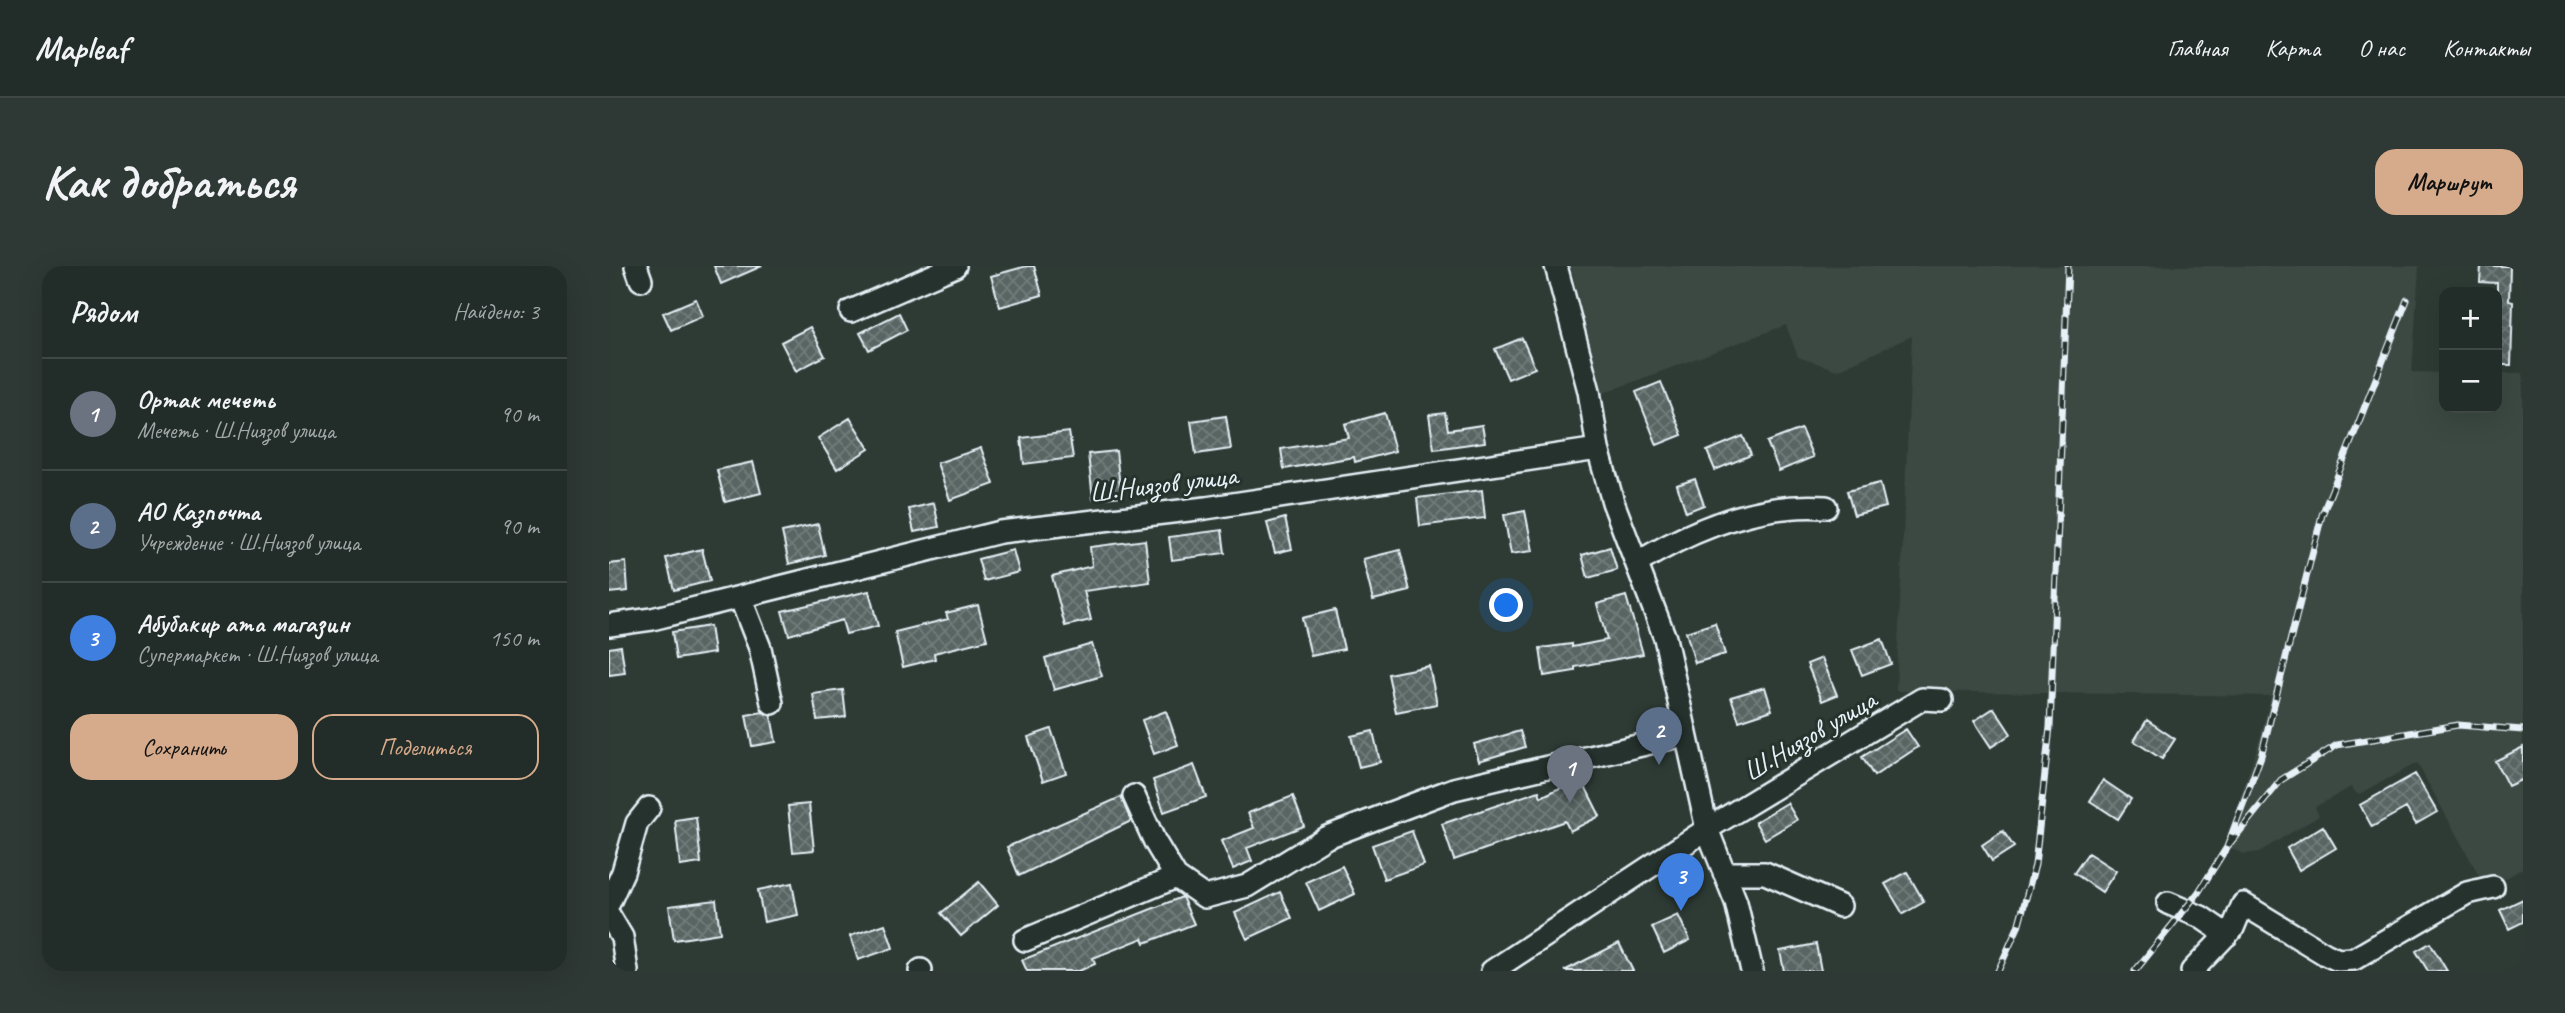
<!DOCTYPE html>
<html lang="ru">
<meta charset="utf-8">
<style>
body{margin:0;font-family:Caveat,sans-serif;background:#2e3834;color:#f1f3f6}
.controls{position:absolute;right:21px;top:21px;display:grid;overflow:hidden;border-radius:14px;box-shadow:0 7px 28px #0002}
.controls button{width:63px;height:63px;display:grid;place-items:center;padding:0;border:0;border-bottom:2px solid #3f4845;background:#222c28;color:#f1f3f6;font:35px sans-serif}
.you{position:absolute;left:898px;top:340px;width:24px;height:24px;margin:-18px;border:5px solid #fff;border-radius:50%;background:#1a73e8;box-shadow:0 0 0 10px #1a73e833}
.badge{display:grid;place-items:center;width:46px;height:46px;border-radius:50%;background:#d6ab8b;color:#fff;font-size:23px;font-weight:700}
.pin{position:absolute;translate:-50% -58px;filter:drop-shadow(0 2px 4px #0008)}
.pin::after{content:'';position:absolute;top:37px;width:24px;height:21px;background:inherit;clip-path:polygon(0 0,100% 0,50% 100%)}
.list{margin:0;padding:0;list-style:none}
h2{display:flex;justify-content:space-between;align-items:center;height:91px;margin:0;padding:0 28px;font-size:30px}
h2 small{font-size:23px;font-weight:400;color:#a2a7a8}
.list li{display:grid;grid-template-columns:46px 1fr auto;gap:21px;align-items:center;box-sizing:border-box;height:112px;padding:0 28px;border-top:2px solid #3f4845}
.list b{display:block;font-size:26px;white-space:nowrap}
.list p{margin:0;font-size:23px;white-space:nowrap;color:#a2a7a8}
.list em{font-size:23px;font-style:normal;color:#a2a7a8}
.actions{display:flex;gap:14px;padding:21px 28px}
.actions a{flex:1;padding:16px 0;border:2px solid #d6ab8b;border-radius:21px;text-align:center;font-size:24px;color:#d6ab8b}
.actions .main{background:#d6ab8b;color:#111}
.map{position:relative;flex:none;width:1914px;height:705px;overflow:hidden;border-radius:21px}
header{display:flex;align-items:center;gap:42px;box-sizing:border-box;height:98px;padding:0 35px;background:#222c28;border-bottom:2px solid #3f4845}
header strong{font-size:33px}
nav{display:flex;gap:38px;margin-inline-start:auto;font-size:24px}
.intro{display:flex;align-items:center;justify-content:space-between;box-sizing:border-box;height:168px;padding:0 42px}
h1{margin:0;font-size:49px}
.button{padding:18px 32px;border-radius:21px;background:#d6ab8b;color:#111;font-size:24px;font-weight:700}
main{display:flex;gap:42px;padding:0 42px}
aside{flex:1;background:#222c28;border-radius:21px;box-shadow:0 7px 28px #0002}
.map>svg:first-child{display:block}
</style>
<header>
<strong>Mapleaf</strong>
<nav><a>Главная</a><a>Карта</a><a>О нас</a><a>Контакты</a></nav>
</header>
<div class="intro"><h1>Как добраться</h1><a class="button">Маршрут</a></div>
<main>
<aside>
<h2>Рядом<small>Найдено: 3</small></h2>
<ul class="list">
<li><span class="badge" style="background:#6b7280">1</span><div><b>Ортак мечеть</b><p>Мечеть · Ш.Ниязов улица</p></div><em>90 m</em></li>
<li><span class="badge" style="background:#5c6f8a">2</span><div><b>АО Казпочта</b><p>Учреждение · Ш.Ниязов улица</p></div><em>90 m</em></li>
<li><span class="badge" style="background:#3f7fe0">3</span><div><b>Абубакир ата магазин</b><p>Супермаркет · Ш.Ниязов улица</p></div><em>150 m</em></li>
</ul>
<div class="actions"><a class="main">Сохранить</a><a>Поделиться</a></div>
</aside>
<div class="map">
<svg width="1914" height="705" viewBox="0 0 1914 705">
<defs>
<pattern id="building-cross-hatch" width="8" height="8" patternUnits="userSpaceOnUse" patternTransform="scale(1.75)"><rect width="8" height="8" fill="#596563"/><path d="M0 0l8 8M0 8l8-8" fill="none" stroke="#717c7a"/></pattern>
</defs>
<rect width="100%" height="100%" fill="#2e3b35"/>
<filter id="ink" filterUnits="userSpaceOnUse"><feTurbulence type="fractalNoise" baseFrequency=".0143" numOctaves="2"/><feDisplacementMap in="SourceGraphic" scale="14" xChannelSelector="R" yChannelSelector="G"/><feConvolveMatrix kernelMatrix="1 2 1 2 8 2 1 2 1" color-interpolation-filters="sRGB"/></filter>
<g filter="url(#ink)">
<path fill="#3b4843" d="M962,0H1810L1803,106L1835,107V142H1888V107H1914V602L1889,617L1873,615L1808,497L1749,529L1742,521L1706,541L1710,550L1650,586L1635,588L1615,579L1649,479L1662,430L1287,425L1303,70L1228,104L1189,91L1177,59L992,128Z"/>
<path fill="url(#building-cross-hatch)" stroke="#e8f1f8" stroke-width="2" d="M105,0H153L112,18Z
M418,0H425L433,29L391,41L382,10Z
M1872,0H1901L1900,35L1904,36L1902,99H1888V17L1871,16Z
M87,33L94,50L62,64L54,47Z
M290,47L298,64L260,84L251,67Z
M201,61L216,90L187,105L172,76Z
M913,72L926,102L899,113L886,83Z
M1052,116L1073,169L1048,179L1027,126Z
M776,147L786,185L746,196L745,191L675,203L672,183L740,172L736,158Z
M836,147L839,164L873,159L876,176L825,183L820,149Z
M617,150L622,183L587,188L582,155Z
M241,152L260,183L228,203L209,172Z
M1192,163L1204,191L1170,205L1158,176Z
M460,166L464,192L415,198L412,172Z
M1134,170L1142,189L1106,204L1098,185Z
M372,182L385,218L341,234L328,197Z
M507,185L512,230L484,233L479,188Z
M144,196L152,227L116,236L108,204Z
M1086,213L1095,239L1077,246L1068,219Z
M1271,217L1277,241L1245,249L1238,225Z
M873,224L876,252L811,260L808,232Z
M325,237L330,261L305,266L300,243Z
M916,245L924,285L902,288L895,249Z
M676,252L683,283L666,287L658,257Z
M209,258L216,289L180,298L173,266Z
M613,264L616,287L563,294L560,271Z
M536,274L541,316L475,325L482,354L456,360L443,310L483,300L481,281Z
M1001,281L1008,304L979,312L973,289Z
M93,283L101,315L65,324L57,292Z
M404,284L410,306L375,315L369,293Z
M791,284L801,325L764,334L754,293Z
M17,296L19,325L0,327V298Z
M260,325L269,360L237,368L233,354L180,369L173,345Z
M1017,330L1034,388L966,401V405L935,410L931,382L963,378V381L998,374L988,338Z
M369,339L378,374L325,387L326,393L294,401L286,366L339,353L337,347Z
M726,344L735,383L702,390L693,352Z
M1106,357L1116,388L1086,397L1077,366Z
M101,360L105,387L67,393L63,366Z
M1273,373L1282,398L1253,409L1243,384Z
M483,378L493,410L445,424L436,392Z
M12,380L16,407L0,409V382Z
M1213,392L1228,429L1213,435L1198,398Z
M820,400L828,438L787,446L779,408Z
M1156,421L1163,444L1130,455L1122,431Z
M234,424L237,451L208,454L204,428Z
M1385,442L1402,468L1382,481L1365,455Z
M557,445L569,479L545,488L533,454Z
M154,446L162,450L167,476L143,480L137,449Z
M1538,454L1566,473L1553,493L1525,475Z
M442,463L457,507L434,515L419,471Z
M1297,463L1309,481L1265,510L1253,491Z
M764,465L771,496L750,501L742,470Z
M911,465L916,481L870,495L865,478Z
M1914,481V513L1899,520L1886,495Z
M585,499L597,531L555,546L544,514Z
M1806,508L1828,546L1807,558L1797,542L1763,561L1751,539Z
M972,512L991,550L961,565L956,555L845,594L833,558L930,525L932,531Z
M1494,514L1522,533L1509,553L1481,535Z
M684,530L695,560L638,582L643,595L624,603L612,575L645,562L639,547Z
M512,531L522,555L410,610L398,581Z
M1178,537L1188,554L1156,573L1146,556Z
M200,538L205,584L184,586L179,540Z
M87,551L92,597L71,600L66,554Z
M1714,560L1727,582L1690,604L1678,582Z
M803,565L815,599L775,613L763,579Z
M1394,565L1405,581L1383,595L1373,579Z
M1479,587L1507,605L1493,626L1465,607Z
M733,600L746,628L710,645L697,616Z
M1298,606L1315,636L1294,648L1276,618Z
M370,616L389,639L352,670L332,647Z
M183,617L189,649L155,656L149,624Z
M671,626L683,652L638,673L626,647Z
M573,631L585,658L536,677L534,672L484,692L486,698L470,705H418L413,694Z
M1914,633V656L1900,663L1891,644Z
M107,634L111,667L65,674L60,640Z
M1069,649L1081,674L1055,687L1043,661Z
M276,658L284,682L249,694L241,670Z
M1010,677L1024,705H955Z
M1821,677L1838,705H1819L1807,685Z
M1207,678L1212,705H1175L1171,685Z"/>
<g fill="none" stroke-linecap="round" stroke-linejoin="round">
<g stroke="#e8f1f8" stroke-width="26">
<path id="minor" d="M27,0L32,14
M947,0L980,125L989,183L1004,236L1056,372L1098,563L1127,636L1143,705
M242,45L346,0
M1028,297C1084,263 1151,236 1217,241
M131,331L151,382L163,437
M0,359L43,353L391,266L597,242L989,183
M525,530L546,576L567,611
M1115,607H1156L1231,640
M0,637L14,606L28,557L40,542
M1559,637L1592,651L1618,669
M0,649L13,671L18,705
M416,674L567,611L596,631L638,620L718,571L845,523L1075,469
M311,705L312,704
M883,705L1098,563L1313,433L1333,434
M1583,705L1624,662L1634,638L1716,688L1729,694L1745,693L1858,627L1884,621"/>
</g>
<use href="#minor" stroke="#26332d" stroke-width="21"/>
<g stroke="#e8f1f8" stroke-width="7">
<path id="rail" d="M1618,581L1652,490L1713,249L1798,34
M1389,705L1409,661L1426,599L1441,461L1459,0
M1526,705L1589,627L1618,581L1672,514L1728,479L1849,459L1914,464"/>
</g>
<use href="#rail" stroke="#26332d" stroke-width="4.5" stroke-dasharray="13" stroke-linecap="butt"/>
</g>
</g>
<g text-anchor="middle" stroke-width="6" stroke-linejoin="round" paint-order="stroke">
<g font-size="28" fill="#e8f1f8" stroke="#26332d">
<text transform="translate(554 217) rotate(-7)" y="10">Ш.Ниязов улица</text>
<text transform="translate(1200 469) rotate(-31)" y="10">Ш.Ниязов улица</text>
</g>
</g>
</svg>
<div class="controls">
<button>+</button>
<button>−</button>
</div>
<div class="you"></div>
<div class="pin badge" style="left:961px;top:537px;background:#6b7280">1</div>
<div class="pin badge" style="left:1050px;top:499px;background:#5c6f8a">2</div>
<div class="pin badge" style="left:1072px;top:645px;background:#3f7fe0">3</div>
</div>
</main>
